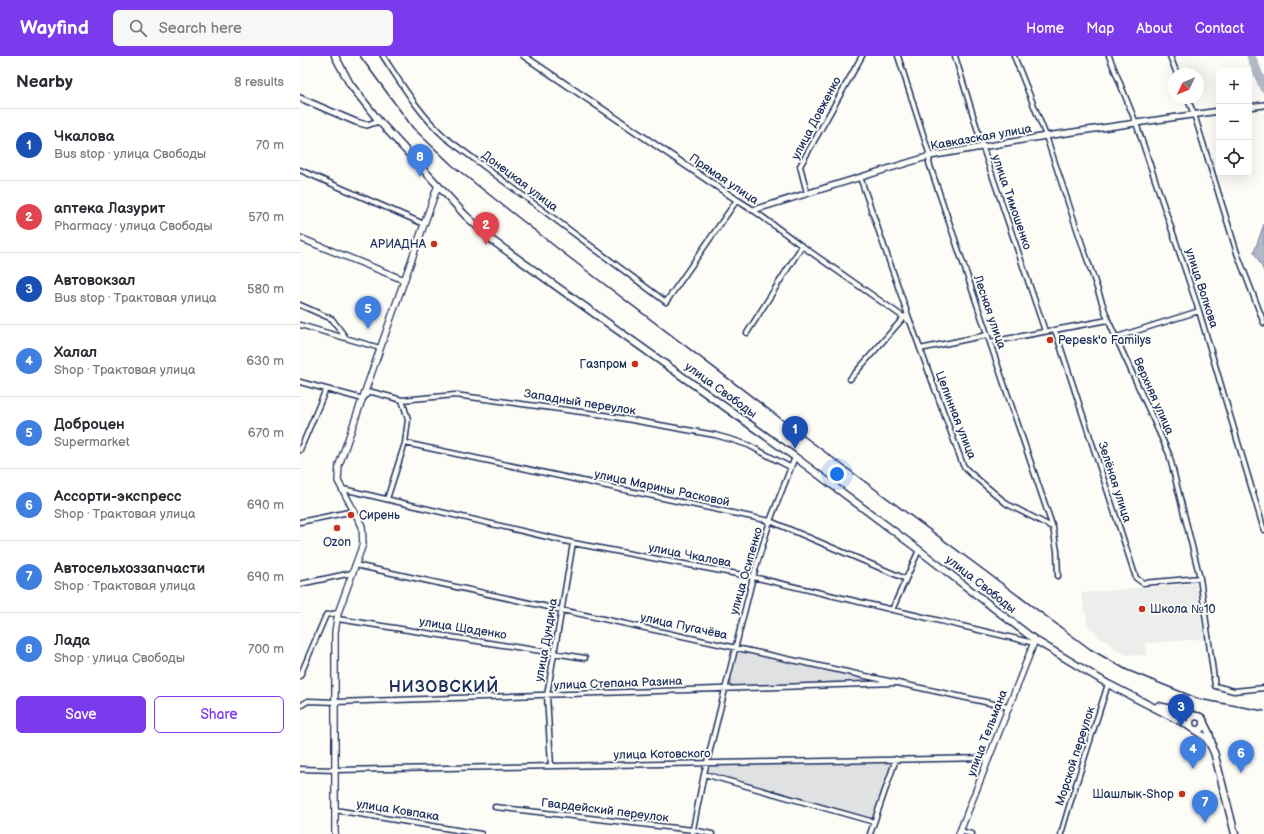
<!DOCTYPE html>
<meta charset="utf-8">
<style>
body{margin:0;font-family:"Balsamiq Sans",sans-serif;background:#f7f7f7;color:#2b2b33}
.controls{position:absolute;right:12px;top:12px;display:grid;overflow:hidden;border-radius:6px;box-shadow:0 4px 16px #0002}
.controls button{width:36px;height:36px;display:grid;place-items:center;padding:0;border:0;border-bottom:1px solid #e1e1e2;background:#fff;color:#2b2b33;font:20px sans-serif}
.compass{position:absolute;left:868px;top:12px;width:36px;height:36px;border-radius:50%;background:#fff;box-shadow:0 4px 16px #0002;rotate:226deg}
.you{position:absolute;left:537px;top:418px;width:14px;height:14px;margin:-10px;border:3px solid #fff;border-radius:50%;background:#1a73e8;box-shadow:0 0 0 6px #1a73e833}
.badge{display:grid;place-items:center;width:26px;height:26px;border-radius:50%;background:#7c3aed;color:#fff;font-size:13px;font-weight:700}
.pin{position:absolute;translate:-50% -33px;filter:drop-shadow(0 1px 2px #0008)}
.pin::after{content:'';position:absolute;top:21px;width:14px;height:12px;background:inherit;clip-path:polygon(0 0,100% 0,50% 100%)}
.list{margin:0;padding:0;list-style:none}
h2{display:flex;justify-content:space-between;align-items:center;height:52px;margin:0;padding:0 16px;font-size:17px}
h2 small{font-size:13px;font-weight:400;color:#7c7c81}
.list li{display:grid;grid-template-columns:26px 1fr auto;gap:12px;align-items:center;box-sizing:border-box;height:72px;padding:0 16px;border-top:1px solid #e1e1e2}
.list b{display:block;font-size:15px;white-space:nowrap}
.list p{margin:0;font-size:13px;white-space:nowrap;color:#7c7c81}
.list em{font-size:13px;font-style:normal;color:#7c7c81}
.actions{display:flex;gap:8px;padding:12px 16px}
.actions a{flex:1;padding:9px 0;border:1px solid #7c3aed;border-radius:6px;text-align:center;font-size:14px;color:#7c3aed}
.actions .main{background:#7c3aed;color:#fff}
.icon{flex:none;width:22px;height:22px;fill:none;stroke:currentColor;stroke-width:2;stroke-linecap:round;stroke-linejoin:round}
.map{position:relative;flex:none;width:964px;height:778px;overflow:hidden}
header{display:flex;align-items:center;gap:24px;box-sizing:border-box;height:56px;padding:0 20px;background:#7c3aed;color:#fff}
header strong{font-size:19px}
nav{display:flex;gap:22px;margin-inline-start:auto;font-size:14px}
.search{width:280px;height:36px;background:#f7f7f7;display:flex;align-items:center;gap:10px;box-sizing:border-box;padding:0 14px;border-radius:6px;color:#7c7c81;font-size:15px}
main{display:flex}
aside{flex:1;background:#fff}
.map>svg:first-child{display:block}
</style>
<header>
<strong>Wayfind</strong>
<div class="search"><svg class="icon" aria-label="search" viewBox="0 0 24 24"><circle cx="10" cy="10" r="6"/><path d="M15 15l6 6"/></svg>Search here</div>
<nav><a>Home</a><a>Map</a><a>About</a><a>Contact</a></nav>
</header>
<main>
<aside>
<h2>Nearby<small>8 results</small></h2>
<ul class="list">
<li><span class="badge" style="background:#1a4fb4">1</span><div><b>Чкалова</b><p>Bus stop · улица Свободы</p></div><em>70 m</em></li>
<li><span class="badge" style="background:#e0444e">2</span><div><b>аптека Лазурит</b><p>Pharmacy · улица Свободы</p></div><em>570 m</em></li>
<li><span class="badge" style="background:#1a4fb4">3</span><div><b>Автовокзал</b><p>Bus stop · Трактовая улица</p></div><em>580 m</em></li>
<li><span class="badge" style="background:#3f7fe0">4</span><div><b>Халал</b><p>Shop · Трактовая улица</p></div><em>630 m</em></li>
<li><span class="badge" style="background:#3f7fe0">5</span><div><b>Доброцен</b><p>Supermarket</p></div><em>670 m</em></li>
<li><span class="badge" style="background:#3f7fe0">6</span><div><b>Ассорти-экспресс</b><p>Shop · Трактовая улица</p></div><em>690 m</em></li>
<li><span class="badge" style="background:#3f7fe0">7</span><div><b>Автосельхоззапчасти</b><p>Shop · Трактовая улица</p></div><em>690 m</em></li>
<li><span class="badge" style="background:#3f7fe0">8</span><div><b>Лада</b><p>Shop · улица Свободы</p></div><em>700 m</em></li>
</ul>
<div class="actions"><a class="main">Save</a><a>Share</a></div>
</aside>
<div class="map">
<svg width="964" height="778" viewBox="0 0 964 778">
<rect width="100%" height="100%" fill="#fdfcf7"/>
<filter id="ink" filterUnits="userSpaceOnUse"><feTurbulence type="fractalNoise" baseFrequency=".025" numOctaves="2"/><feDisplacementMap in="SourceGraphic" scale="8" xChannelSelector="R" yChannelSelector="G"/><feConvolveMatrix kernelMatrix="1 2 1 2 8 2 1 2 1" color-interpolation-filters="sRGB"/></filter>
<g filter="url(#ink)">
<path fill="#edeeec" d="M896,527L904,583L846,587L847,599H826L802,583L788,569L781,537Z"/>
<path fill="#e0e1e3" stroke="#7e88a0" d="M437,589L602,627L426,633Z
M596,703L574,766L404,718L408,707Z"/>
<path fill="#b3b8c5" stroke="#76819c" d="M964,168V215L954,196Z"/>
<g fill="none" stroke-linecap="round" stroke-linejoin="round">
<path stroke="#b3b8c5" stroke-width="9" d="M951,0L964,32"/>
<g stroke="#1b2f5e" stroke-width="7">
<path id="minor" d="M83,0C102,29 120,59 146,82L366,246L437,144
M598,0L630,100L629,107L753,472L757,495L758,520
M655,0L683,92L745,275
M714,0L746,80L783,191L808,264L869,398L900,522L915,630L934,635L964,632
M809,0L836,67L899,255L964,474
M870,0L877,18
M887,42L894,58L937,197L964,267
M0,114L124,168
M560,121L610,265L663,409L668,415L707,448L752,471
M507,137L500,110L562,0
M453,154L502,190L609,265
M0,249L32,263L46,282
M0,269L80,292
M755,274L836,522L843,527L900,522
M447,277L502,190
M817,281L899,255
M690,286L808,264
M620,293L687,279
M550,323L605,260
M0,326L63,343L68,337L72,336L102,344L155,339L304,359L415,379L433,384L448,389L490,411
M105,387L470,465L606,523
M0,394L26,333
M43,433L273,487L453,521L734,587
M87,443L105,387L108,363L102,344
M0,466L54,455
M55,509L708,651
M0,528L52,517
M592,554L619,494
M38,563L285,602
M0,620L26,559L38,557
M0,650L8,645L36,646L595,627
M251,710L247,639L273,487
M0,713L36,714L689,702
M404,718L574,766
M195,751L393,774L412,778
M35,754L181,778
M660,775L672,778
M392,778L404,718L453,521L470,465L495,401
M570,778L596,703
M761,778L768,754L808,628"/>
</g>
<g stroke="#1b2f5e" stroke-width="8">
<path id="tertiary" d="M224,0L437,144L453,154L630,100L746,80L919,55
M0,42L56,66L67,69L79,65
M949,51L964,49"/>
</g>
<g stroke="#1b2f5e" stroke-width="8">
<path id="secondary" d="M0,182L104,224
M35,778V576L38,557L63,488L62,470L38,425L39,409L138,129
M659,778L735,584"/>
</g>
<g stroke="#1b2f5e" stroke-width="9">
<path id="primary" d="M35,0L50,28L79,65L165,159L193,185L495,401L619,494L735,584L808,628L884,667L905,681L911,690L915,699
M858,650L885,656L899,661
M890 667a7 7 0 1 1 14 0a7 7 0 1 1-14 0Z
M902,663L909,677L912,688
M914,696L935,778"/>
</g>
<use href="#minor" stroke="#fdfcf7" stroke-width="4"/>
<use href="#tertiary" stroke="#fdfcf7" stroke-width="5"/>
<use href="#secondary" stroke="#fdfcf7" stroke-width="5.5"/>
<use href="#primary" stroke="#fdfcf7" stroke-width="6"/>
<path stroke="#1b2f5e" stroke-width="1.5" d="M60,0L113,72L153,110L266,199L509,384L790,593L827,614L899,643L964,655"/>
</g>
</g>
<g fill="#c8321e" stroke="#fdfcf7" stroke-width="1.5">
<circle cx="134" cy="188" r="4"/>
<circle cx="750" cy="284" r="4"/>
<circle cx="335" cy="308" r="4"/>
<circle cx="51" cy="459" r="4"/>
<circle cx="37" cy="472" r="4"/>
<circle cx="842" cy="553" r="4"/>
<circle cx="882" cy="738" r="4"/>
</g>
<g text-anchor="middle" stroke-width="3.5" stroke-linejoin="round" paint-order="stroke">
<g font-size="12" fill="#1b2f5e" stroke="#fdfcf7">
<text transform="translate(516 62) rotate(-62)" y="4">улица Довженко</text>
<text transform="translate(681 81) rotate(-10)" y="4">Кавказская улица</text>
<text transform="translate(424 123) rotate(34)" y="4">Прямая улица</text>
<text transform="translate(220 125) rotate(37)" y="4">Донецкая улица</text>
<text transform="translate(712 146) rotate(71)" y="4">улица Тимошенко</text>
<text transform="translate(902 232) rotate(72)" y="4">улица Волкова</text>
<text transform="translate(690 256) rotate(71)" y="4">Лесная улица</text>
<text transform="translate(421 334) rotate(36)" y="4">улица Свободы</text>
<text transform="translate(854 340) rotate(66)" y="4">Верхняя улица</text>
<text transform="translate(280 346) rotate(9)" y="4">Западный переулок</text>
<text transform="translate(656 359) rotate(69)" y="4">Целинная улица</text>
<text transform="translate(815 426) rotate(72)" y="4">Зелёная улица</text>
<text transform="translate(362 432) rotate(12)" y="4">улица Марины Расковой</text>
<text transform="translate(390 499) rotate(11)" y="4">улица Чкалова</text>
<text transform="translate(446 515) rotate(-74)" y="4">улица Осипенко</text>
<text transform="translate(681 528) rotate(38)" y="4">улица Свободы</text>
<text transform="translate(384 570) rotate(12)" y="4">улица Пугачёва</text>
<text transform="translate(163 572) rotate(9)" y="4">улица Щаденко</text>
<text transform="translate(246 584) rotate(-80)" y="4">улица Дундича</text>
<text transform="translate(318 627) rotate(-2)" y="4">улица Степана Разина</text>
<text transform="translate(687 677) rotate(-69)" y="4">улица Тельмана</text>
<text transform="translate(362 698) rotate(-1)" y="4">улица Котовского</text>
<text transform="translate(775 700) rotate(-72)" y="4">Морской переулок</text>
<text transform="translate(98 754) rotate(9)" y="4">улица Ковпака</text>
<text transform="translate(305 754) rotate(7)" y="4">Гвардейский переулок</text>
</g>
<g font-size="12" fill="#1b2f5e" stroke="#fdfcf7" text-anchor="end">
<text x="126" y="192">АРИАДНА</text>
<text x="758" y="288" text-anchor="start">Pepesk'o Familys</text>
<text x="327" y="312">Газпром</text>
<text x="59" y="463" text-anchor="start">Сирень</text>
<text x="37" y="490" text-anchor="middle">Ozon</text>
<text x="850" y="557" text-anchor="start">Школа №10</text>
<text x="874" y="742">Шашлык-Shop</text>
</g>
<g font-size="16" font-weight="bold" letter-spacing="1" fill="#1b2f5e" stroke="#fdfcf7">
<text x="144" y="636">НИЗОВСКИЙ</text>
</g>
</g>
</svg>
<div class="controls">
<button>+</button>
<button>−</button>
<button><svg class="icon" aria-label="locate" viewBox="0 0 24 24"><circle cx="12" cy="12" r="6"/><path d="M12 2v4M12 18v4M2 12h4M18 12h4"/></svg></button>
</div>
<svg class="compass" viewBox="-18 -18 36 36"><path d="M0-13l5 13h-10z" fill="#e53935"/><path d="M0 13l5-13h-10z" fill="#7c7c81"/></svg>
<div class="you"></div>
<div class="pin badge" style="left:495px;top:393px;background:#1a4fb4">1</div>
<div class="pin badge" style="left:186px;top:189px;background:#e0444e">2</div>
<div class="pin badge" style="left:881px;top:671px;background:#1a4fb4">3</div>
<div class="pin badge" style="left:893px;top:713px;background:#3f7fe0">4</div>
<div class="pin badge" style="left:68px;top:273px;background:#3f7fe0">5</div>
<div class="pin badge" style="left:941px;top:717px;background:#3f7fe0">6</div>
<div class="pin badge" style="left:905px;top:767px;background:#3f7fe0">7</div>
<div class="pin badge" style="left:120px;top:121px;background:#3f7fe0">8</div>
</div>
</main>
